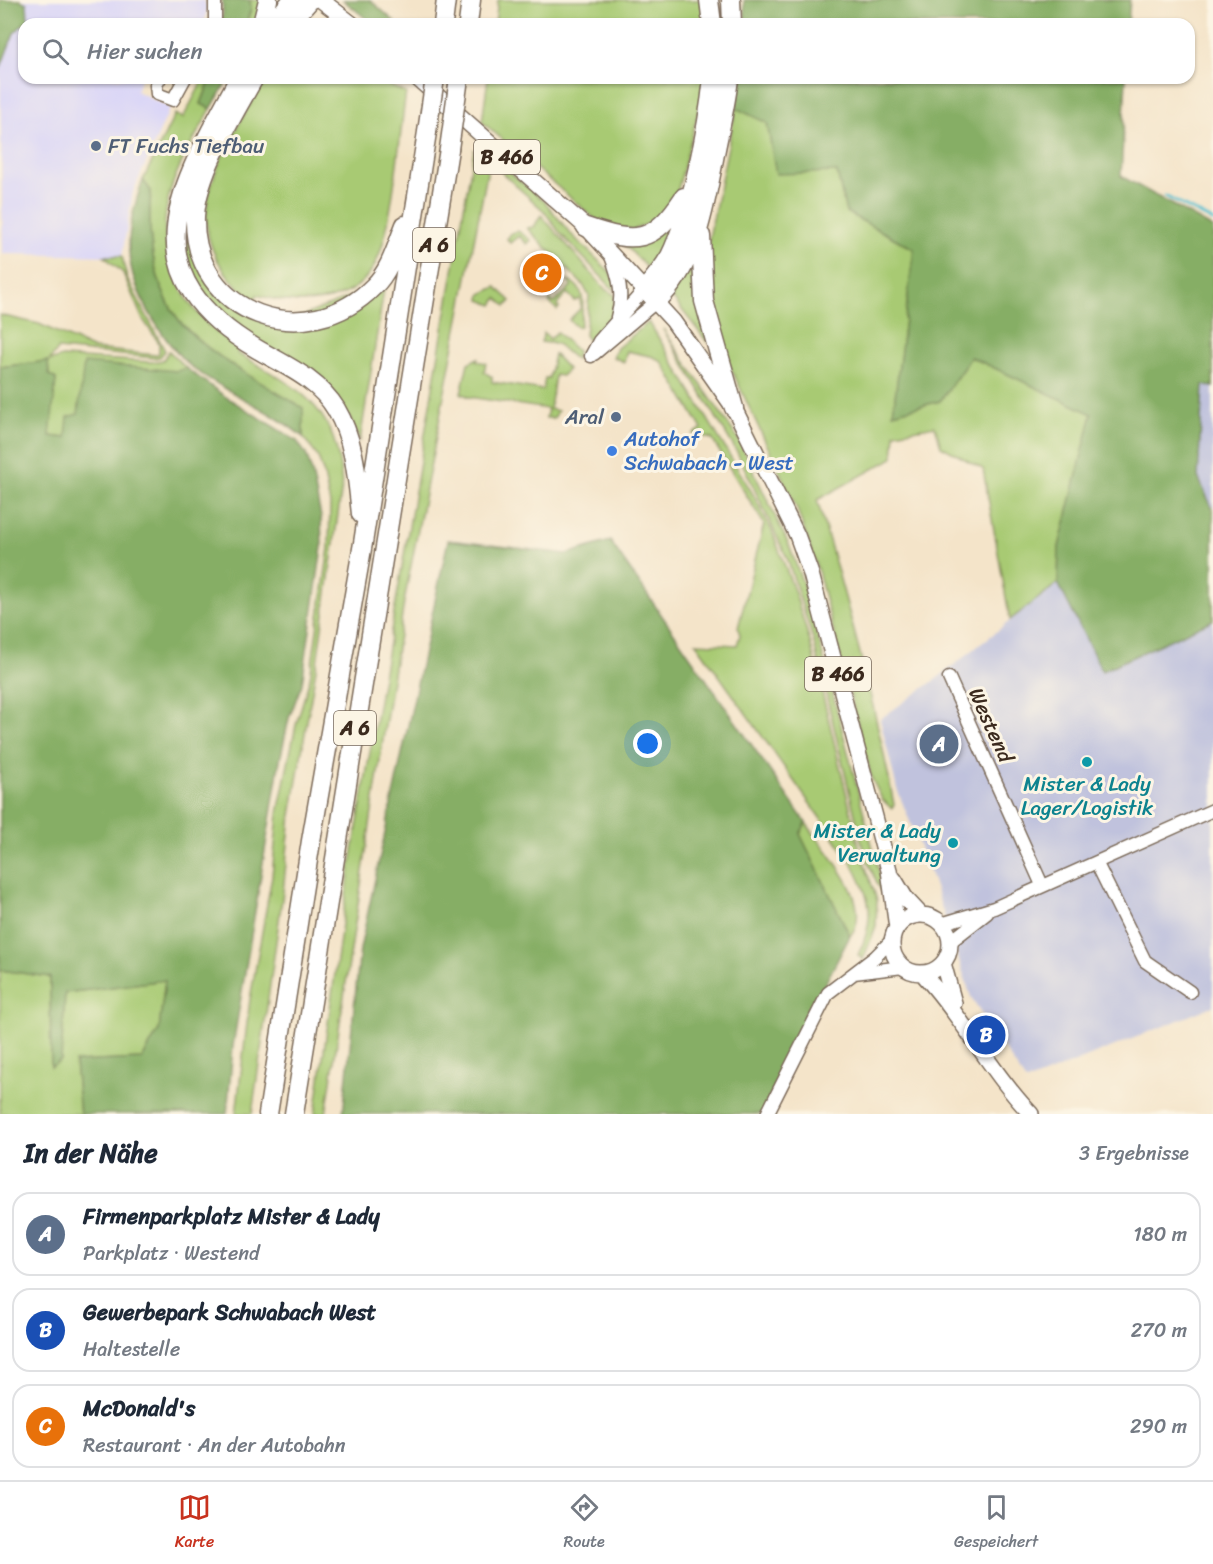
<!DOCTYPE html>
<html lang="de">
<meta charset="utf-8">
<style>
body{margin:0;font-family:Sriracha,sans-serif;background:#f2f2f3;color:#1f2937}
.you{position:absolute;left:648px;top:744px;width:21px;height:21px;margin:-15px;border:4px solid #fff;border-radius:50%;background:#1a73e8;box-shadow:0 0 0 9px #1a73e833}
.badge{display:grid;place-items:center;width:39px;height:39px;border-radius:50%;background:#c8321e;color:#fff;font-size:20px;font-weight:700}
.pin{position:absolute;translate:-50% -50%;border:3px solid #fff;box-shadow:0 2px 6px #0006}
.list{margin:0;padding:0;list-style:none}
h2{display:flex;justify-content:space-between;align-items:center;height:78px;margin:0;padding:0 24px;font-size:26px}
h2 small{font-size:20px;font-weight:400;color:#747a83}
.list li{display:grid;grid-template-columns:39px 1fr auto;gap:18px;align-items:center;box-sizing:border-box;height:84px;margin:0 12px 12px;padding:0 12px;border:2px solid #e0e1e3;border-radius:18px}
.list b{display:block;font-size:22px;white-space:nowrap}
.list p{margin:0;font-size:20px;white-space:nowrap;color:#747a83}
.list em{font-size:20px;font-style:normal;color:#747a83}
.icon{flex:none;width:33px;height:33px;fill:none;stroke:currentColor;stroke-width:2;stroke-linecap:round;stroke-linejoin:round}
.map{position:relative;flex:none;width:1213px;height:1114px;overflow:hidden}
.search{position:absolute;background:#fff;box-shadow:0 2px 4px #0004;left:18px;right:18px;top:18px;height:66px;display:flex;align-items:center;gap:15px;box-sizing:border-box;padding:0 21px;border-radius:18px;color:#747a83;font-size:22px}
.sheet{height:366px;background:#fff}
nav{display:flex;justify-content:space-around;align-items:center;box-sizing:border-box;height:84px;border-top:2px solid #e0e1e3;background:#fff;font-size:16px;color:#747a83}
nav a{display:grid;justify-items:center;gap:3px}
nav .on{color:#c8321e}
.map>svg:first-child{display:block}
</style>
<div class="map">
<svg width="1213" height="1114" viewBox="0 0 1213 1114">
<rect width="100%" height="100%" fill="#fcf5e5"/>
<filter id="ink" filterUnits="userSpaceOnUse"><feTurbulence type="fractalNoise" baseFrequency=".0167" numOctaves="2"/><feDisplacementMap in="SourceGraphic" scale="12" xChannelSelector="R" yChannelSelector="G"/><feConvolveMatrix kernelMatrix="1 2 1 2 8 2 1 2 1" color-interpolation-filters="sRGB"/></filter>
<filter id="wash" filterUnits="userSpaceOnUse"><feTurbulence type="fractalNoise" baseFrequency=".008" numOctaves="4" result="noise"/><feDisplacementMap in="SourceGraphic" scale="24" xChannelSelector="R" yChannelSelector="G"/><feGaussianBlur stdDeviation="1.35" result="paint"/><feColorMatrix in="noise" values="0 0 0 0 0 0 0 0 0 0 0 0 0 0 0 0 0 1.4 0 .05"/><feComposite in="paint" operator="in"/></filter>
<g filter="url(#wash)">
<rect width="100%" height="100%" fill="#f4e4c9"/>
<path fill="#dad6f7" d="M20,0H204L207,8L204,24H24V78H141L136,91L170,108L133,192L122,256L3,254L0,69L14,33L28,20L27,4Z"/>
<path fill="#c0c2dd" d="M1203,385L1213,387V510L1198,477Z
M1058,583L1102,671L1213,620V1006L1026,1082L971,997L931,875L897,789L880,719L935,680Z"/>
<path fill="#a8ca73" stroke="#727a48" stroke-width="1.5" d="M250,0H261L256,24H246L251,9Z
M498,0H704L707,24H495Z
M204,78H211L201,104L211,109C196,136 177,165 169,196C153,260 186,315 239,348L237,353C301,390 337,405 342,486L317,663L291,815L283,892L252,1114H236L250,999L272,876L278,813L296,725L310,678L329,548L330,504L324,475L318,457L303,437L302,408C266,385 200,351 176,316C152,281 147,232 151,191L143,180L175,114L183,118Z
M265,78H373L406,93C399,135 393,235 373,268C349,308 296,306 257,295L254,302C164,228 221,158 265,78Z
M488,78H707L676,197L659,219L633,230L605,224L594,218L482,122Z
M736,108L767,122L837,172L846,212L914,249L893,413L940,401L971,357L1093,414L1059,547L1058,583L1010,620L983,469L941,446L935,426L895,433L893,458L817,500C847,600 875,702 894,805L892,809L882,799L872,779L818,571L797,509L727,360L710,289L709,238Z
M474,150L488,165L487,174L404,602L326,1114H315L350,868Z
M489,155L545,202L570,233L610,272L615,283L614,290L560,233L544,211L503,174Z
M205,165L198,262L280,325L385,283L360,441L349,416L231,324L203,293L194,278L186,254L183,227Z
M541,215L606,290L615,295L612,317L593,340L589,341L585,335L589,296L583,285L527,228L534,227Z
M667,228L672,233L651,272L625,245Z
M518,231L531,240L527,244L519,236L510,243L507,239L511,233Z
M104,256H122L127,278L165,351L160,357L154,358L58,349L49,361L62,357L152,362L163,360L169,351L186,368L78,414L66,438L49,436L56,379L49,375L48,361L0,367V315L39,324L94,349L156,355L159,353V343L142,318L123,273Z
M694,258L708,343L671,296Z
M568,281C588,287 583,311 580,326L577,327L569,320L581,308L580,299L575,301L567,293L557,305L559,308L557,310L549,302L551,300L554,303L571,286Z
M496,287L511,301L506,306L497,298L493,305L480,300L481,294Z
M649,322L753,494L772,531L795,593L810,642L860,850L877,900L876,926L863,960L858,955C877,916 870,896 850,860L696,643L737,645L740,635L738,628L764,524L712,439L693,434L702,429L662,362L654,357L627,351L624,362L613,357L617,348Z
M663,329L737,437L789,545L807,595L882,883L881,892L864,853L813,639L787,558L737,452Z
M557,332L577,351L576,360L557,344L541,342L544,333L550,339Z
M554,354L568,369L562,376L555,375L550,409L558,411L554,418H546L548,409L469,397L461,393L468,363L478,358L477,361L486,363L484,372L492,377V382L543,390L545,378H549Z
M806,823C824,849 877,904 850,936L800,834Z
M0,970L50,977L51,1066L61,1060L65,993L165,980L159,1030L142,1059L75,1062L80,1114H0Z"/>
<path fill="#86ae65" stroke="#606c42" stroke-width="1.5" d="M0,0H20L27,3L28,20L14,33L0,69Z
M222,0H250L251,9L246,24H219L223,14Z
M343,0H370L394,21L392,24H373Z
M744,0H1130L1128,24H745Z
M211,78H229L211,109L201,104Z
M741,78H1126L1121,176L1213,228V387L1203,385L1198,477L1213,510V620L1102,671L1058,583L1059,547L1092,414L971,357L940,401L893,413L914,249L846,212L837,172L776,174L767,123L736,108Z
M143,180L151,191C147,232 152,281 176,316C200,351 266,385 303,408V437C269,409 229,394 194,369C177,356 164,337 153,319C122,268 123,236 143,180Z
M48,361L49,375L56,379L50,436L66,438L68,417L78,414L84,363L177,371L186,368L226,397L297,441L306,454L312,472L321,517L322,547L302,684L289,718L279,765L233,1046L227,1114H80L75,1062L142,1059L159,1030L165,980L65,993L61,1060L51,1067L50,977L0,970V367Z
M448,540L567,554L610,541L806,823L800,834L850,936L797,1037L763,1114H343L360,949Z"/>
<g fill="none" stroke-linecap="round" stroke-linejoin="round">
<path stroke="#54bfcf" stroke-width="3" d="M1165,196L1213,221"/>
</g>
</g>
<g filter="url(#ink)">
<g fill="none" stroke-linecap="round" stroke-linejoin="round">
<g stroke="#7c6b5a" stroke-width="15">
<path id="minor" d="M215,0V24
M160,78L156,85L157,94L173,100L185,78
M611,256C619,277 624,295 617,317
M594,354L657,301
M591,356L599,341L645,289
M949,678L1042,885
M1097,864L1145,961L1190,992
M941,924L994,908L1213,810
M950,942L987,913
M854,973L903,967
M767,1114L828,993L875,957L892,940"/>
</g>
<g stroke="#7c6b5a" stroke-width="18">
<path id="major" d="M321,0L352,24
M417,78L586,227L673,321L734,408L797,535L811,574L889,870L897,928
M894,879L906,899L921,915
M892 944a29 29 0 1 1 58 0a29 29 0 1 1-58 0Z
M943,963L954,1003
M922,973C963,1017 990,1071 1031,1114"/>
</g>
<g stroke="#7c6b5a" stroke-width="21">
<path id="highway" d="M709,0L712,24
M731,0L732,24
M262,24L268,0
M273,24L292,0
M289,24L310,0
M443,24L446,0
M468,24L471,0
M239,78C182,184 123,270 257,349C286,366 318,379 336,409C355,441 357,478 361,514
M254,78C233,115 197,174 195,216C192,316 308,354 374,286C390,271 397,245 405,225
M586,227C636,244 653,244 684,197
M701,236L704,301L734,408
M645,289C654,279 663,268 670,256C691,214 708,126 713,78
M657,301C696,263 704,211 714,159C719,132 726,105 729,78
M268,1114L311,841L363,543L427,132
M294,1114L449,149"/>
</g>
<use href="#minor" stroke="#fff" stroke-width="12"/>
<use href="#major" stroke="#fff" stroke-width="15"/>
<use href="#highway" stroke="#fff" stroke-width="18"/>
<g stroke="#7c6b5a" stroke-width="21" stroke-linecap="butt">
<path id="highway-bridge" d="M427,132L435,78
M449,149L459,78"/>
</g>
<use href="#highway-bridge" stroke="#fff" stroke-width="18"/>
</g>
</g>
<g fill="#5c6f8a" stroke="#fcf5e5" stroke-width="2">
<circle cx="96" cy="146" r="6"/>
<circle cx="616" cy="417" r="6"/>
</g>
<circle fill="#3f7fe0" stroke="#fcf5e5" stroke-width="2" cx="612" cy="451" r="6"/>
<g fill="#0f9aa8" stroke="#fcf5e5" stroke-width="2">
<circle cx="1087" cy="762" r="6"/>
<circle cx="953" cy="843" r="6"/>
</g>
<g text-anchor="middle" stroke-width="6" stroke-linejoin="round" paint-order="stroke">
<g fill="#fcf5e5" stroke="#75675a" stroke-width="1.5">
<rect x="474" y="140" width="66" height="34" rx="4.5"/>
<rect x="413" y="228" width="42" height="34" rx="4.5"/>
<rect x="805" y="657" width="66" height="34" rx="4.5"/>
<rect x="334" y="711" width="42" height="34" rx="4.5"/>
</g>
<g font-size="20" font-weight="bold" fill="#3b2a1e">
<text x="507" y="164">B 466</text>
<text x="434" y="252">A 6</text>
<text x="838" y="681">B 466</text>
<text x="355" y="735">A 6</text>
</g>
<g font-size="21" fill="#4e5e75" stroke="#fcf5e5" text-anchor="start">
<text x="108" y="153">FT Fuchs Tiefbau</text>
<text x="604" y="424" text-anchor="end">Aral</text>
</g>
<g font-size="21" fill="#366cbe" stroke="#fcf5e5" text-anchor="start">
<text x="624" y="446">Autohof<tspan x="624" dy="24">Schwabach - West</tspan></text>
</g>
<g font-size="21" fill="#3b2a1e" stroke="#fcf5e5">
<text transform="translate(991 725) rotate(66)" y="7">Westend</text>
</g>
<g font-size="21" fill="#0d838f" stroke="#fcf5e5">
<text x="1087" y="791">Mister &amp; Lady<tspan x="1087" dy="24">Lager/Logistik</tspan></text>
<text x="941" y="838" text-anchor="end">Mister &amp; Lady<tspan x="941" dy="24">Verwaltung</tspan></text>
</g>
</g>
</svg>
<div class="you"></div>
<div class="pin badge" style="left:939px;top:744px;background:#5c6f8a">A</div>
<div class="pin badge" style="left:986px;top:1035px;background:#1a4fb4">B</div>
<div class="pin badge" style="left:542px;top:273px;background:#e8710a">C</div>
<div class="search"><svg class="icon" aria-label="search" viewBox="0 0 24 24"><circle cx="10" cy="10" r="6"/><path d="M15 15l6 6"/></svg>Hier suchen</div>
</div>
<section class="sheet">
<h2>In der Nähe<small>3 Ergebnisse</small></h2>
<ul class="list">
<li><span class="badge" style="background:#5c6f8a">A</span><div><b>Firmenparkplatz Mister &amp; Lady</b><p>Parkplatz · Westend</p></div><em>180 m</em></li>
<li><span class="badge" style="background:#1a4fb4">B</span><div><b>Gewerbepark Schwabach West</b><p>Haltestelle</p></div><em>270 m</em></li>
<li><span class="badge" style="background:#e8710a">C</span><div><b>McDonald's</b><p>Restaurant · An der Autobahn</p></div><em>290 m</em></li>
</ul>
</section>
<nav>
<a class="on"><svg class="icon" aria-label="map" viewBox="0 0 24 24"><path d="M3 6l6-2 6 2 6-2v14l-6 2-6-2-6 2zM9 4v14M15 6v14"/></svg>Karte</a>
<a><svg class="icon" aria-label="directions" viewBox="0 0 24 24"><path d="M12 3l9 9-9 9-9-9zM9 14v-3h6M13 9l2 2-2 2"/></svg>Route</a>
<a><svg class="icon" aria-label="saved" viewBox="0 0 24 24"><path d="M7 4h10v16l-5-4-5 4z"/></svg>Gespeichert</a>
</nav>
